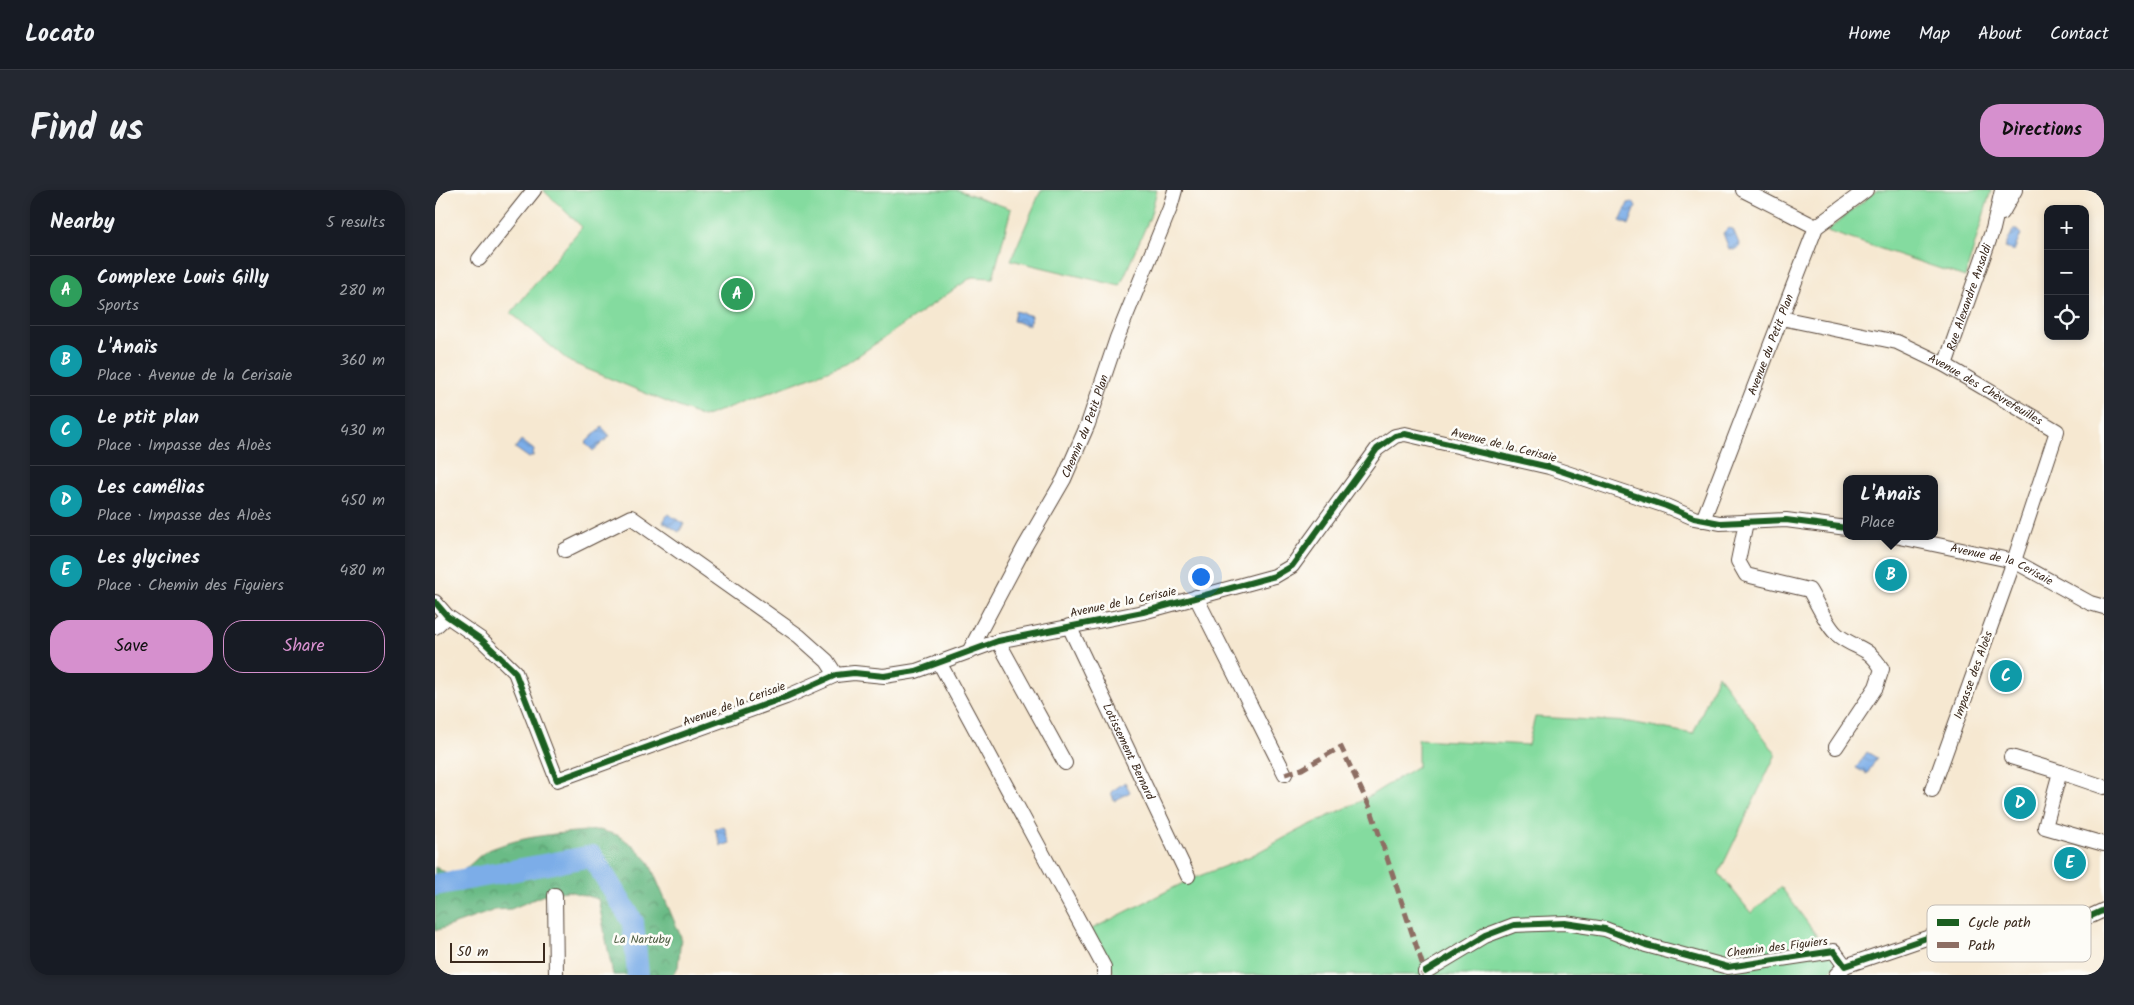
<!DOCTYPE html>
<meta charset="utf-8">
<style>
body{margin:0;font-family:Kalam,sans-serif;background:#242831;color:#f1f3f6}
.controls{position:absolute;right:15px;top:15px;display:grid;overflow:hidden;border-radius:10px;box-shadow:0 2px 8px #0003}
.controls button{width:45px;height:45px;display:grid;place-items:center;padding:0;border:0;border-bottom:1px solid #363941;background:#171b24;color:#f1f3f6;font:25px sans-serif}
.scale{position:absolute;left:15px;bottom:12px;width:95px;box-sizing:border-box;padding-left:5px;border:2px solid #3b2a1e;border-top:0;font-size:14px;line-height:18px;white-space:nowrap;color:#3b2a1e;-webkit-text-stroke:4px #fdfcf7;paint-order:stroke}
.you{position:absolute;left:765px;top:386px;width:18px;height:18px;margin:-12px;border:4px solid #fff;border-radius:50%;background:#1a73e8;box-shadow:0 0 0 8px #1a73e833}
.badge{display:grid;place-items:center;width:32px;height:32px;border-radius:50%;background:#d690ce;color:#fff;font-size:16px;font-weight:700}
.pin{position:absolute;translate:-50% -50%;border:2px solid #fff;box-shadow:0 1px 5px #0006}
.popup{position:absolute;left:1408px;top:285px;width:95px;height:65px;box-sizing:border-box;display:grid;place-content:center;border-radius:10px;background:#171b24;filter:drop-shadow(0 1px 4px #0005);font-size:16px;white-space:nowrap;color:#9ea1a6}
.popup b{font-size:19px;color:#f1f3f6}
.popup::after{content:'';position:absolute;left:50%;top:100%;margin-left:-10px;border:10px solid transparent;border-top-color:#171b24}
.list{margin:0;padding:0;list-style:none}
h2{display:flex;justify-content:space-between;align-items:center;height:65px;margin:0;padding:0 20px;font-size:21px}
h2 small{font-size:16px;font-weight:400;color:#9ea1a6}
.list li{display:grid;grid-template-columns:32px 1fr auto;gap:15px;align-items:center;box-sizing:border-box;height:70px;padding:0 20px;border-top:1px solid #363941}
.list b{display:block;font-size:19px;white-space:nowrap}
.list p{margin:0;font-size:16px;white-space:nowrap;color:#9ea1a6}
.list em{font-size:16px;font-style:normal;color:#9ea1a6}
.actions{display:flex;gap:10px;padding:15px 20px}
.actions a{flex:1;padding:11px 0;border:1px solid #d690ce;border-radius:20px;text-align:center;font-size:18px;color:#d690ce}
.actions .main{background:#d690ce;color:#111}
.icon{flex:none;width:28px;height:28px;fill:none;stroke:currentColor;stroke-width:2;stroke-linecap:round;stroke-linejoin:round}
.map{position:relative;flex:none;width:1669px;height:785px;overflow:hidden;border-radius:20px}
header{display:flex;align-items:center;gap:30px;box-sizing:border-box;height:70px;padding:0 25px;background:#171b24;border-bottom:1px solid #363941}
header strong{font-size:24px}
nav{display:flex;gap:28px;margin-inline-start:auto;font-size:18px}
.intro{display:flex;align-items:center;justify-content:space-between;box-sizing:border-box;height:120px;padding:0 30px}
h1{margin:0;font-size:35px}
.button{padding:12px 22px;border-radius:20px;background:#d690ce;color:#111;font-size:18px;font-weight:700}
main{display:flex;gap:30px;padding:0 30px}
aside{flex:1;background:#171b24;border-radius:20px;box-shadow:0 2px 8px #0003}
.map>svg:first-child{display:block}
</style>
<header>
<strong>Locato</strong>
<nav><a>Home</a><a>Map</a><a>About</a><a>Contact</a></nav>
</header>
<div class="intro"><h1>Find us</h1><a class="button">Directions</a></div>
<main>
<aside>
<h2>Nearby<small>5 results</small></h2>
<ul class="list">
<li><span class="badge" style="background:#2e9e5b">A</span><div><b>Complexe Louis Gilly</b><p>Sports</p></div><em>280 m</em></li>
<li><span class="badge" style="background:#0f9aa8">B</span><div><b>L'Anaïs</b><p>Place · Avenue de la Cerisaie</p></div><em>360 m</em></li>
<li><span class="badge" style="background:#0f9aa8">C</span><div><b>Le ptit plan</b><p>Place · Impasse des Aloès</p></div><em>430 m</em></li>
<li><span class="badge" style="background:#0f9aa8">D</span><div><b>Les camélias</b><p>Place · Impasse des Aloès</p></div><em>450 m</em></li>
<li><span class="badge" style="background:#0f9aa8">E</span><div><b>Les glycines</b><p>Place · Chemin des Figuiers</p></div><em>480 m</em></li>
</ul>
<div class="actions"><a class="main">Save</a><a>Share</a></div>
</aside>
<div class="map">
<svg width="1669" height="785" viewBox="0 0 1669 785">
<defs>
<pattern id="forest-crowns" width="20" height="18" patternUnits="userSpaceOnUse" patternTransform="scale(1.25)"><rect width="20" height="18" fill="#6bbb86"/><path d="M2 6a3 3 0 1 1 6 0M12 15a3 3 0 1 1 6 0" fill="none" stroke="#59986d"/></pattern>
<pattern id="water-waves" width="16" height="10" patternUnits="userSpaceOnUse" patternTransform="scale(1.25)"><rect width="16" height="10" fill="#7cade8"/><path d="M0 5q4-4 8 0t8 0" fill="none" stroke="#678dbb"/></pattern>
</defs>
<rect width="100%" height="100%" fill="#fdfcf7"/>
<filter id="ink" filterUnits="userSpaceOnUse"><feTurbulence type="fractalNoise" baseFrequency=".02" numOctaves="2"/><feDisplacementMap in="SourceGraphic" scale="10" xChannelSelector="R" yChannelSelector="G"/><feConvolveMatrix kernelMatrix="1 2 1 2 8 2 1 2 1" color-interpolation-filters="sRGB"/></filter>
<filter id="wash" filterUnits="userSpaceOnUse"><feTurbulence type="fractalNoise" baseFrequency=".0096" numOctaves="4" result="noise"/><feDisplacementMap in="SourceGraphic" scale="20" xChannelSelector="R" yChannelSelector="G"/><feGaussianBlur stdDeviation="1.12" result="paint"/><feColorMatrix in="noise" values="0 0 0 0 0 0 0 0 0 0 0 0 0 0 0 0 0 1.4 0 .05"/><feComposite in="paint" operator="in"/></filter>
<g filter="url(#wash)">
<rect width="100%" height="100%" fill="#f6e8d1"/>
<path fill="#84db9f" stroke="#60825e" d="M108,0H523L576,19L558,88L537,87L411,174L268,227L135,172L76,123L147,37Z
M606,0H722L715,27L685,96L576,70Z
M1442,0H1556L1530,87L1392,41Z
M1283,485L1341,564L1284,683L1316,723L1346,697L1402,773L1392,785H680L655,740L754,690L816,666L864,640L928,610L983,576V549L1093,555L1100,527L1195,532L1258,544Z"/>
<path fill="url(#forest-crowns)" stroke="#537252" d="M164,640L182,645L199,656L214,672L246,747L243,777L238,785H178L163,709L133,701L124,702L109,705L76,719L60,720L0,741V677L18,686C33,681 41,665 56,659C90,645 128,643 164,640Z"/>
<path fill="url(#water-waves)" stroke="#5c6c83" d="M1198,12L1201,17L1194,35L1185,31L1193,13Z
M1293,38L1298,39L1305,56L1299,60L1294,59L1288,43Z
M1578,40H1582L1586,44L1579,61L1570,58Z
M580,121L597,126L594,135L578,131Z
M167,237L175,246L158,261L150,253Z
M86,250L99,260L98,266L94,268L80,258Z
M233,324L249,334L244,342L228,332Z
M1432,562L1442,568L1432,584L1421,578Z
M690,592L695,602L679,611L676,602Z
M289,636L295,653L286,656L280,639Z"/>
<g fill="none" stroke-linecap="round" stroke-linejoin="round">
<path stroke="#7cade8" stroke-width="22" d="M0,695L157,666L198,732L203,785"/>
</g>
</g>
<g filter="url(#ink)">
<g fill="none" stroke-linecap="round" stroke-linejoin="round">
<g stroke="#574639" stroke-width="16">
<g id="minor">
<path d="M1308,0L1381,37"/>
<path d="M1567,23L1580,0"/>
<path d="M44,69L99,0"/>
<path id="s1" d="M1346,128L1462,152L1510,175L1622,241L1579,371L1497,600"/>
<path id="s2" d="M1510,175L1558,39L1567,0"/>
<path id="s3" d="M1268,330L1381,37L1431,0"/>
<path d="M1311,332L1303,371L1311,385L1374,400C1381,411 1394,440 1404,446C1423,460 1433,456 1447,479L1441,497L1401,557"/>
<path id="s4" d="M1460,346L1579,371L1655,413L1669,417"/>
<path d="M130,360L196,327L364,446L392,471L401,485"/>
<path d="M761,407L850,584"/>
<path d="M0,412L12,426L47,450L80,482L122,590L351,507L401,485L419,483L449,486L481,481L563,451L708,422L840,386L857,376L942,259L960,246L970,244L1114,277L1231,316L1259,328L1285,333L1351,330L1412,338"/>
<path id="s5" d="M634,436L753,686"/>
<path d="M0,437L12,426"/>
<path d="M563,451L630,573"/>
<path id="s6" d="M535,460L589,358L629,289L653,234L682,148L735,18L740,0"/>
<path d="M504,472L669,777V785"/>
<path d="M1576,567L1625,582L1610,637L1669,654"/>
<path d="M1625,582L1669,597"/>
<path d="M120,705L121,785"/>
<path d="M990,782L1050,746L1079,735L1130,733L1170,739L1211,755L1293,777L1399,761L1410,776L1506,743L1562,732L1656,726L1669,720"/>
<path d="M1401,785L1410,776"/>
</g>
</g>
<use href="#minor" stroke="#fff" stroke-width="14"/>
<path stroke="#8d6e63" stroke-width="5" stroke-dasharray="10 5" stroke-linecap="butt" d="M850,584L867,579L906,557L936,620L990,782L986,785"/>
<g stroke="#fdfcf7" stroke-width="9">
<path id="cycleway" d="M0,412L12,426L47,450L80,482L122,590L351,507L401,485L419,483L449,486L481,481L563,451L708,422L840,386L857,376L942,259L960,246L970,244L1114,277L1231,316L1259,328L1285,333L1351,330L1412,338
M990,782L1050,746L1079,735L1130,733L1170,739L1211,755L1293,777L1399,761L1410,776L1506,743L1562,732L1656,726L1669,720"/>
</g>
<use href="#cycleway" stroke="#1b5e20" stroke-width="6"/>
</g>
</g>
<g text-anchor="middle" stroke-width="5" stroke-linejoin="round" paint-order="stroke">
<g font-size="12" fill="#3b2a1e" stroke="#fdfcf7">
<text dy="4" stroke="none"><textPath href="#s2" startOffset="72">Rue Alexandre Ansaldi</textPath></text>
<text dy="4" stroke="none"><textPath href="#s3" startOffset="188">Avenue du Petit Plan</textPath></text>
<text dy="4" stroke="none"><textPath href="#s1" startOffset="219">Avenue des Chèvrefeuilles</textPath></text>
<text dy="4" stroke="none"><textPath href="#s6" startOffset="252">Chemin du Petit Plan</textPath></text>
<text transform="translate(1069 255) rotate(14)" y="4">Avenue de la Cerisaie</text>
<text dy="4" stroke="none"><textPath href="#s4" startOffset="111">Avenue de la Cerisaie</textPath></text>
<text transform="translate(688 412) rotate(-12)" y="4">Avenue de la Cerisaie</text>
<text transform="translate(1538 485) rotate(-70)" y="4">Impasse des Aloès</text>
<text transform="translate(299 514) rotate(-20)" y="4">Avenue de la Cerisaie</text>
<text dy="4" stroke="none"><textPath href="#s5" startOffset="139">Lotissement Bernard</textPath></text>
<text transform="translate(1342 757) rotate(-7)" y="4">Chemin des Figuiers</text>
</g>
<g font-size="12" fill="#515f45" stroke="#fdfcf7">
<text x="207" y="753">La Nartuby</text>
</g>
</g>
<rect x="1492" y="715" width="164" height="57" rx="8" fill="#fdfcf7" stroke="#c3bdb6" stroke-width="1"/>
<rect x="1502" y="729" width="22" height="7" fill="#1b5e20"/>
<rect x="1502" y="752" width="22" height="6" fill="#8d6e63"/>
<g font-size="14" fill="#3b2a1e">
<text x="1533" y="737">Cycle path</text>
<text x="1533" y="760">Path</text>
</g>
</svg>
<div class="controls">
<button>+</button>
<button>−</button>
<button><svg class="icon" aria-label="locate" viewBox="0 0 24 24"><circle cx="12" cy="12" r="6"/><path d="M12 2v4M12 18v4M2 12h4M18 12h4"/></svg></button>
</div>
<div class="scale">50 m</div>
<div class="you"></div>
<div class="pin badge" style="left:302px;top:104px;background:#2e9e5b">A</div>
<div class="pin badge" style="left:1456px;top:385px;background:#0f9aa8">B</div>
<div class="popup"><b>L'Anaïs</b>Place</div>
<div class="pin badge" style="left:1571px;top:486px;background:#0f9aa8">C</div>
<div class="pin badge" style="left:1585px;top:613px;background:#0f9aa8">D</div>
<div class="pin badge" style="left:1635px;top:673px;background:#0f9aa8">E</div>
</div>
</main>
